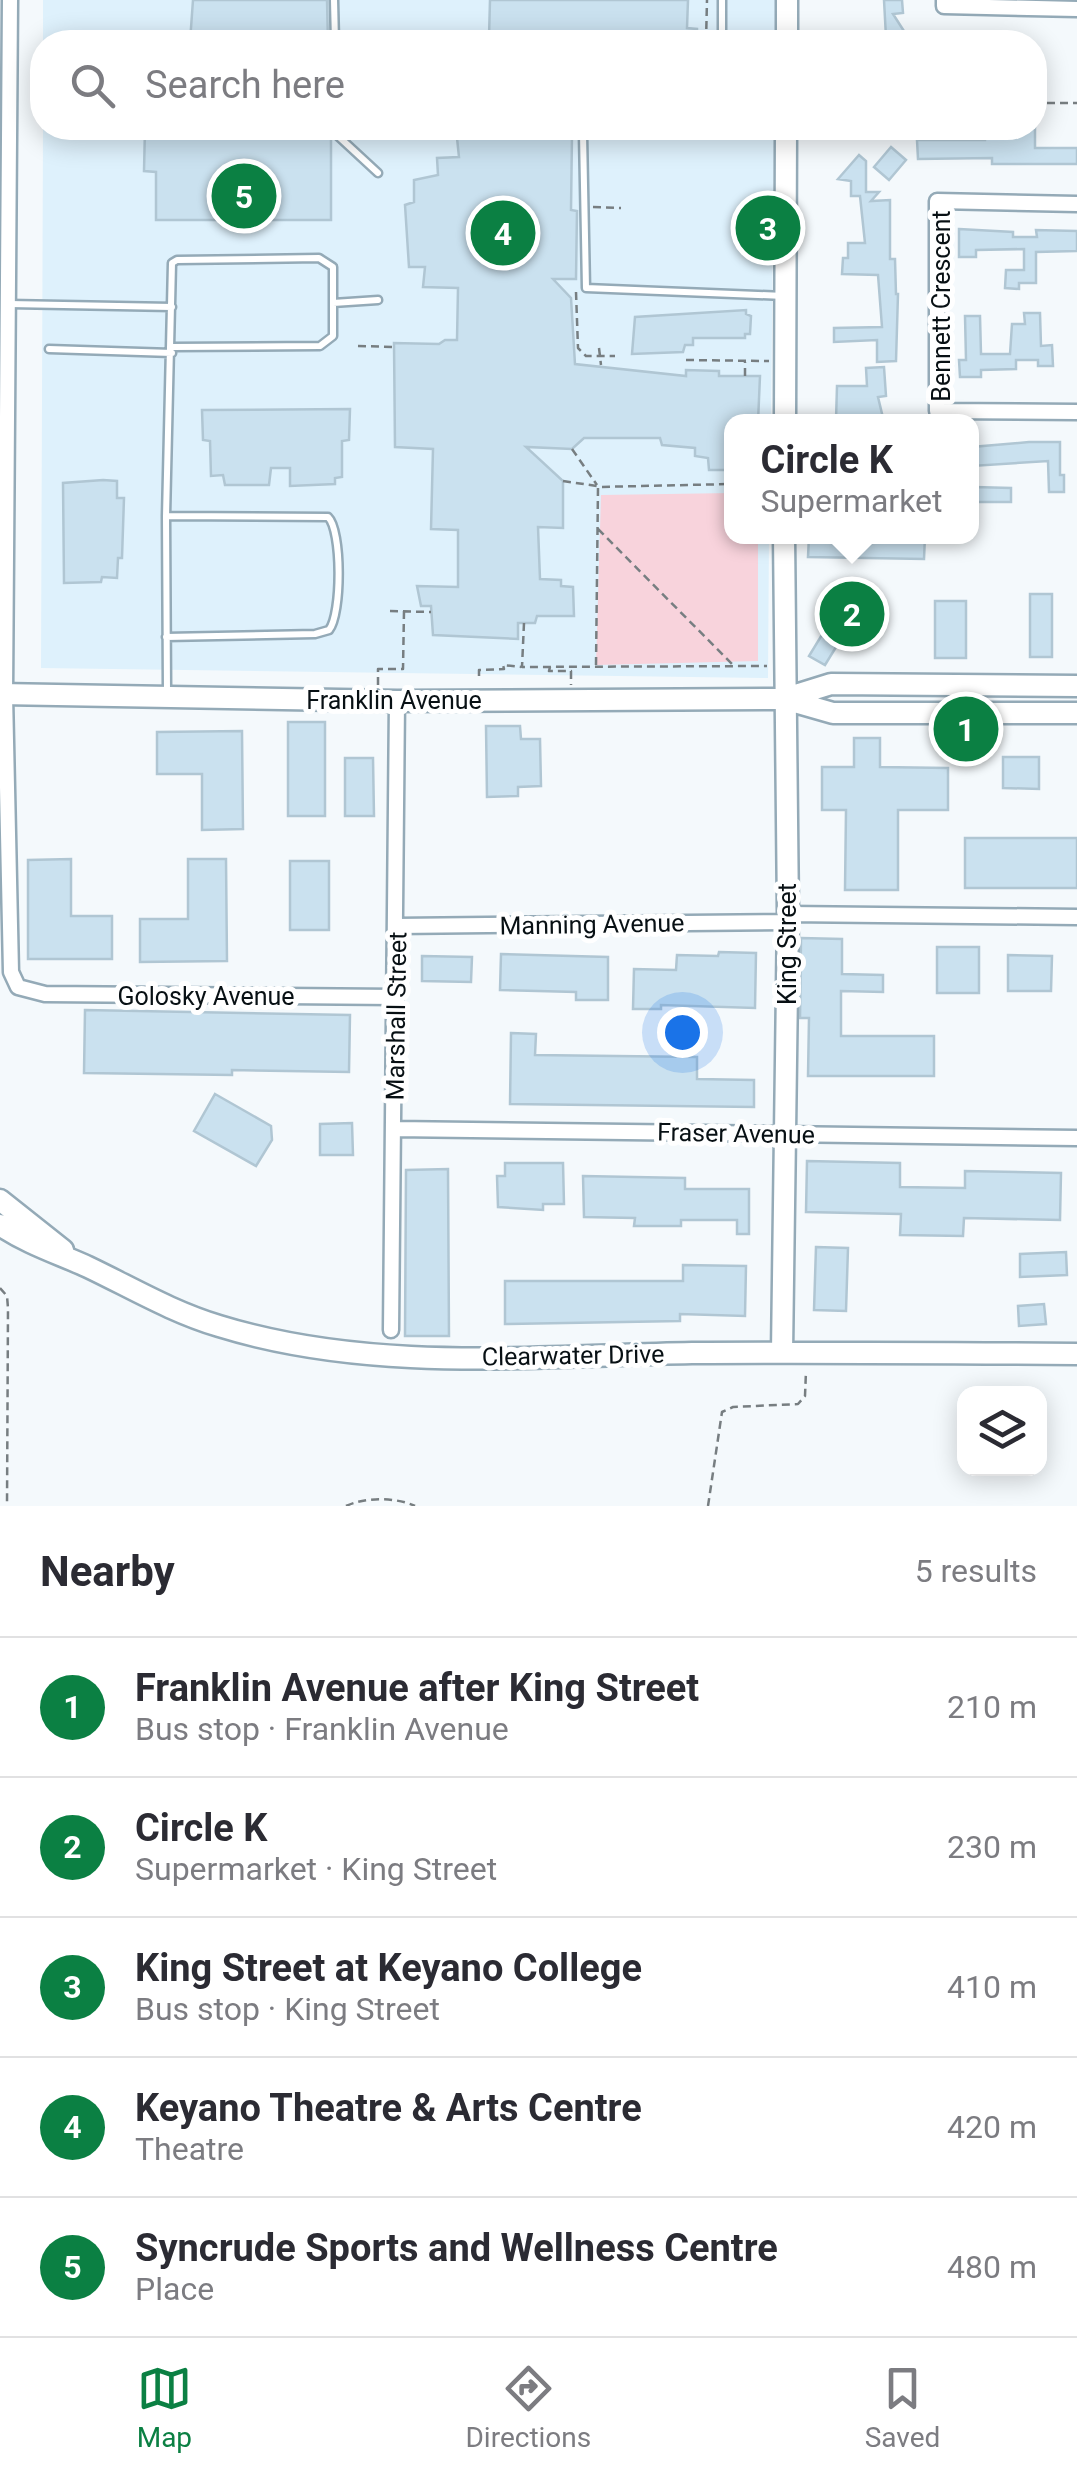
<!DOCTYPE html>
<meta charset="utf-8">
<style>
body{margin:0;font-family:Roboto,sans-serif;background:#f7f7f7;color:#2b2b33}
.controls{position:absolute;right:30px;bottom:30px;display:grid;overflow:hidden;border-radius:20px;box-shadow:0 5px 25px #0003}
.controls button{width:90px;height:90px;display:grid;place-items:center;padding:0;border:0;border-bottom:2px solid #e1e1e2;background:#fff;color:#2b2b33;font:50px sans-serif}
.you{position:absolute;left:682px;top:1032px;width:35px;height:35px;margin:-25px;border:8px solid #fff;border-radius:50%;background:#1a73e8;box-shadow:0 0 0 15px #1a73e833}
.badge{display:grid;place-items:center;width:65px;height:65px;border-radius:50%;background:#0b8043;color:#fff;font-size:32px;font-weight:700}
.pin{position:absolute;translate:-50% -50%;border:5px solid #fff;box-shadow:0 2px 10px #0006}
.popup{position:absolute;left:724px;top:414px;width:255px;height:130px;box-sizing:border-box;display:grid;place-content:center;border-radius:20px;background:#fff;filter:drop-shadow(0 2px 8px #0005);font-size:32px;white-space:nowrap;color:#7c7c81}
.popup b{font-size:38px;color:#2b2b33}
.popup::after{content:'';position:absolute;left:50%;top:100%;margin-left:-20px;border:20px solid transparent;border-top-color:#fff}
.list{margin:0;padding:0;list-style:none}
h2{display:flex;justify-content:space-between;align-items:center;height:130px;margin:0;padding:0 40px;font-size:42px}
h2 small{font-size:32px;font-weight:400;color:#7c7c81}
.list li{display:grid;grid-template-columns:65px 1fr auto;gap:30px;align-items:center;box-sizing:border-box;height:140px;padding:0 40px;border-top:2px solid #e1e1e2}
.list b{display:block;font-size:38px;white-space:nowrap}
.list p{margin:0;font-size:32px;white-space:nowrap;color:#7c7c81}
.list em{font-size:32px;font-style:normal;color:#7c7c81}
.icon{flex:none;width:55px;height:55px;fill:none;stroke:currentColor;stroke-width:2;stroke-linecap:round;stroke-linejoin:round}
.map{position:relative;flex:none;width:1077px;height:1506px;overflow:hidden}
.search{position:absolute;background:#fff;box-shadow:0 5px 25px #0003;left:30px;right:30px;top:30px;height:110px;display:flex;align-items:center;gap:25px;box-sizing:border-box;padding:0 35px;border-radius:40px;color:#7c7c81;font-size:38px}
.sheet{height:830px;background:#fff}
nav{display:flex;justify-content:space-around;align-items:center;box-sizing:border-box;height:140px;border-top:2px solid #e1e1e2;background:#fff;font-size:28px;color:#7c7c81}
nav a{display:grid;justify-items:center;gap:5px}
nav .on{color:#0b8043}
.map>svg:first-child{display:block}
</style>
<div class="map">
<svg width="1077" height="1506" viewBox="0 0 1077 1506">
<rect width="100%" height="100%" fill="#f4f9fc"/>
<path fill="#def1fc" d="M43,0H787V42H43Z
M43,128H774L771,421L732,422V536L769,537L768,678L41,668Z"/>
<path fill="#f8d3dc" d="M732,493V536L758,537V661L596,665L601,495Z"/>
<path fill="#cae1ef" stroke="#b0c6d3" stroke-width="2.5" d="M193,0H327L328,42H190Z
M490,0H688L687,28L697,29V42H508V38L489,37Z
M884,0H902L903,13L893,14L911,42H890L886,37Z
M145,128H331V220H156V172L144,171Z
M986,128H1035V148H1077V164H992V158L918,159L917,140H985Z
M572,134L571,210L577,211L576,279H553L571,298L575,364L686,376V370L719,371V376H760L758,422H732V470H709L708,458L695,456V448L662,445L660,438H584L572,449L526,447L563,481V528L538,527L540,579L561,580V586L573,587L574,616H537L535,623H518V639L433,635L431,606H421L417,586L458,587V530L431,529L433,449L395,447L394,343L439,344L445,340H457L458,288L423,287L425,267H409L405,205L414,202V180L438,175L437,158L459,157L457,138Z
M891,147L906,160L889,180L874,167Z
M859,155L866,161V192H879L871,201L890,200V259H895L896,294H898L896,361L877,362V340L834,342V328L882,327L878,275L842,274L843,258H848V243H865L860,196H851V181L838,179Z
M959,229L1013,232V237H1037L1036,230L1077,231V251L1036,252V283H1019V289L1005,288L1006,270H1024V249L976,250V257H959Z
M746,310V314L751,316L750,334H745V338H693V345H685L683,352L632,354L635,317Z
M1024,313H1040L1041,346L1052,345L1053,366H1038V360H1016V369L981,370V377H960L959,360H966L965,316H980L981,354H1010L1012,324H1025Z
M884,367L886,396L878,397L884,422L836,420L837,386H867L866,368Z
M350,409L349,440L342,441V477L335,478V484L290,486V468H271L269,485H225L223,475L211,476L210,441L203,440L202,410Z
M1029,442H1060V475H1064V492H1049L1048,461L972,466V447Z
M103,480L117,481V498H124L122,558H118L117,578L102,577L101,582L64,583L63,483Z
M974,487L1011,488V502H974Z
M809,536H925L924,559L808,557Z
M1030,594H1052V657H1030Z
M935,601H966V658H935Z
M831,604H874V634H844L825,665L809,656L831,620Z
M288,722H325V816H288Z
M486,726H520L521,739H540L541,786L518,787V796L487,797Z
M242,731L243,829L202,830V774H157V732Z
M854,738H880V767L948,768V810H898V890H845L846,810H822V767H854Z
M1003,757H1039V789L1003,788Z
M345,758H373L374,816H345Z
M965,838H1077V888H965Z
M71,859V916H112V959H28V860Z
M188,859H226L227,961L140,962V919H188Z
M290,861H329V930H290Z
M801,938L842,939V974L883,975V992L841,991V1036H934V1076H808L809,1018H800Z
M937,947H979V993H937Z
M719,952L756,953L755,1008L661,1005V1009H633L634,969L676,970L677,955L718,956Z
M501,954L608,957V1000H576V992L500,990Z
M1008,955L1052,956L1051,991H1008Z
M422,956L472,957L471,982L422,981Z
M85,1010L350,1015L349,1072L232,1070V1075L84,1073Z
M511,1033L536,1034L535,1055L697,1057V1079L754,1080V1107L510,1104Z
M215,1094L271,1126L272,1140L256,1166L194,1131Z
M352,1123L353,1155H320V1124Z
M807,1161L900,1163V1187L965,1188V1171L1061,1173L1060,1220L964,1218L963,1236L900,1235L901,1214L806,1212Z
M505,1163H563L564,1204H543V1210L498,1207L497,1176H505Z
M448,1169L449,1336H405L406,1170Z
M583,1176L685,1178V1189H749V1234H737V1220H681V1226H634L635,1218L584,1217Z
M816,1247L848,1248L846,1311L814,1310Z
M1066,1252L1067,1275L1020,1277V1254Z
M683,1265L746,1266L745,1316L680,1314V1321L505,1324V1281H683Z
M1044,1304L1046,1324L1019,1326L1018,1306Z"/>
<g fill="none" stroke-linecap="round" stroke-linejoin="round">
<g stroke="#94aab7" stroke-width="11">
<path id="lane" d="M334,0L335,42
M722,42V0
M338,128V136L378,173
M682,128L583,134L586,288L784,296
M333,303L378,300
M9,304L172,307
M49,349L172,353
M166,516L328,517C342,530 342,614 329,630L315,634L166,637
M167,691L166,516L172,263L177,260L319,258L333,267V336L320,346L172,347"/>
</g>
<g stroke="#94aab7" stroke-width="19">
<path id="street" d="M10,0L5,695L11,972L18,987L45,994L396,997
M944,0V6L1077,9
M1077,204L937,201V411L1077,412
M788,914L1077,917
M397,926L788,922
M395,1129L1077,1138
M391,1330L397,701"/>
</g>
<g stroke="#94aab7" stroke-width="25">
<path id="secondary" d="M787,42V0
M785,422L786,128
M0,694L397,701L784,699L833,713H1077
M786,698L831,684L1077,686
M0,1200L63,1250
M0,1225C28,1244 57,1253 88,1267C132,1288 172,1312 219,1326C371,1373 534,1356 692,1353C820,1352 949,1353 1077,1354
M782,1352L788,914L784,536"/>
</g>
<path stroke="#777e81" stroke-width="2.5" stroke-dasharray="8 5" stroke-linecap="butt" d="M734,35H771
M706,42L707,0
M1034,103H1077
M593,207L621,208
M576,292L578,348L586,356H615
M358,346L394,347
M599,348L601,365
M686,360L769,361
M745,376V362
M572,449L597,485
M563,481L597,486
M598,529L733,665
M390,611L431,612
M524,623L522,667L767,666
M596,665L598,487L732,484
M550,667L549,671H571V685
M479,676V670L504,669L503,665L521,667
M378,685V669H403L404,611
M0,1288L7,1296L8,1308L7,1506
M346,1506C365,1497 396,1497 415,1506
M708,1506L722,1412L733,1407L798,1404L805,1396L806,1371"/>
<use href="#lane" stroke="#fff" stroke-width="6"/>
<use href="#street" stroke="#fff" stroke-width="14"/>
<use href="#secondary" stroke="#fff" stroke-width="20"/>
</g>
<g text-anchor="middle" stroke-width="10" stroke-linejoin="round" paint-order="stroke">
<g font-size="25" fill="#081014" stroke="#fff">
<text transform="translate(941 306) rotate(-90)" y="9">Bennett Crescent</text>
<text x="394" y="709">Franklin Avenue</text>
<text transform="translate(592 924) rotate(-1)" y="9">Manning Avenue</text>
<text transform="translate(787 944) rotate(-90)" y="9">King Street</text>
<text x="206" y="1005">Golosky Avenue</text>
<text transform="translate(396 1016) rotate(-89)" y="9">Marshall Street</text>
<text transform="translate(736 1133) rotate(1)" y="9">Fraser Avenue</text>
<text transform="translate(573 1355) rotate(-1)" y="9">Clearwater Drive</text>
</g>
</g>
</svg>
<div class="controls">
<button><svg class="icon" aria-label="layers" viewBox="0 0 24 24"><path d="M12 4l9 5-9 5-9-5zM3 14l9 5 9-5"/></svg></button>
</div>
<div class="you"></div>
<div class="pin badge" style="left:966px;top:729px">1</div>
<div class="pin badge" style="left:852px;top:614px">2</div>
<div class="popup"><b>Circle K</b>Supermarket</div>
<div class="pin badge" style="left:768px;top:228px">3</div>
<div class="pin badge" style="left:503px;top:233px">4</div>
<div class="pin badge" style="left:244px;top:196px">5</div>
<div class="search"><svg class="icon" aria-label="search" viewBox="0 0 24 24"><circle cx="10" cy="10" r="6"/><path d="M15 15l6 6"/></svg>Search here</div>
</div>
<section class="sheet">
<h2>Nearby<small>5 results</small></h2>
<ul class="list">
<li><span class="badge">1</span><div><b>Franklin Avenue after King Street</b><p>Bus stop · Franklin Avenue</p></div><em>210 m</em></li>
<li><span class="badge">2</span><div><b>Circle K</b><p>Supermarket · King Street</p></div><em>230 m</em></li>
<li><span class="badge">3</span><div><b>King Street at Keyano College</b><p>Bus stop · King Street</p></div><em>410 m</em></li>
<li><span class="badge">4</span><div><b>Keyano Theatre &amp; Arts Centre</b><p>Theatre</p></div><em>420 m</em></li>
<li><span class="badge">5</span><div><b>Syncrude Sports and Wellness Centre</b><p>Place</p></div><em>480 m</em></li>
</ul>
</section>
<nav>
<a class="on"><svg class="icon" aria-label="map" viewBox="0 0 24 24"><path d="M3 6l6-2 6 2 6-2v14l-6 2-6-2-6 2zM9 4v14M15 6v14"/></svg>Map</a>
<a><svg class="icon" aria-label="directions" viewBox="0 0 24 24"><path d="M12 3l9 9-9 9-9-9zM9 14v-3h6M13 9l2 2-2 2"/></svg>Directions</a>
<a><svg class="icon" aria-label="saved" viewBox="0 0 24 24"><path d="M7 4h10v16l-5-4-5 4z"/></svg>Saved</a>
</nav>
